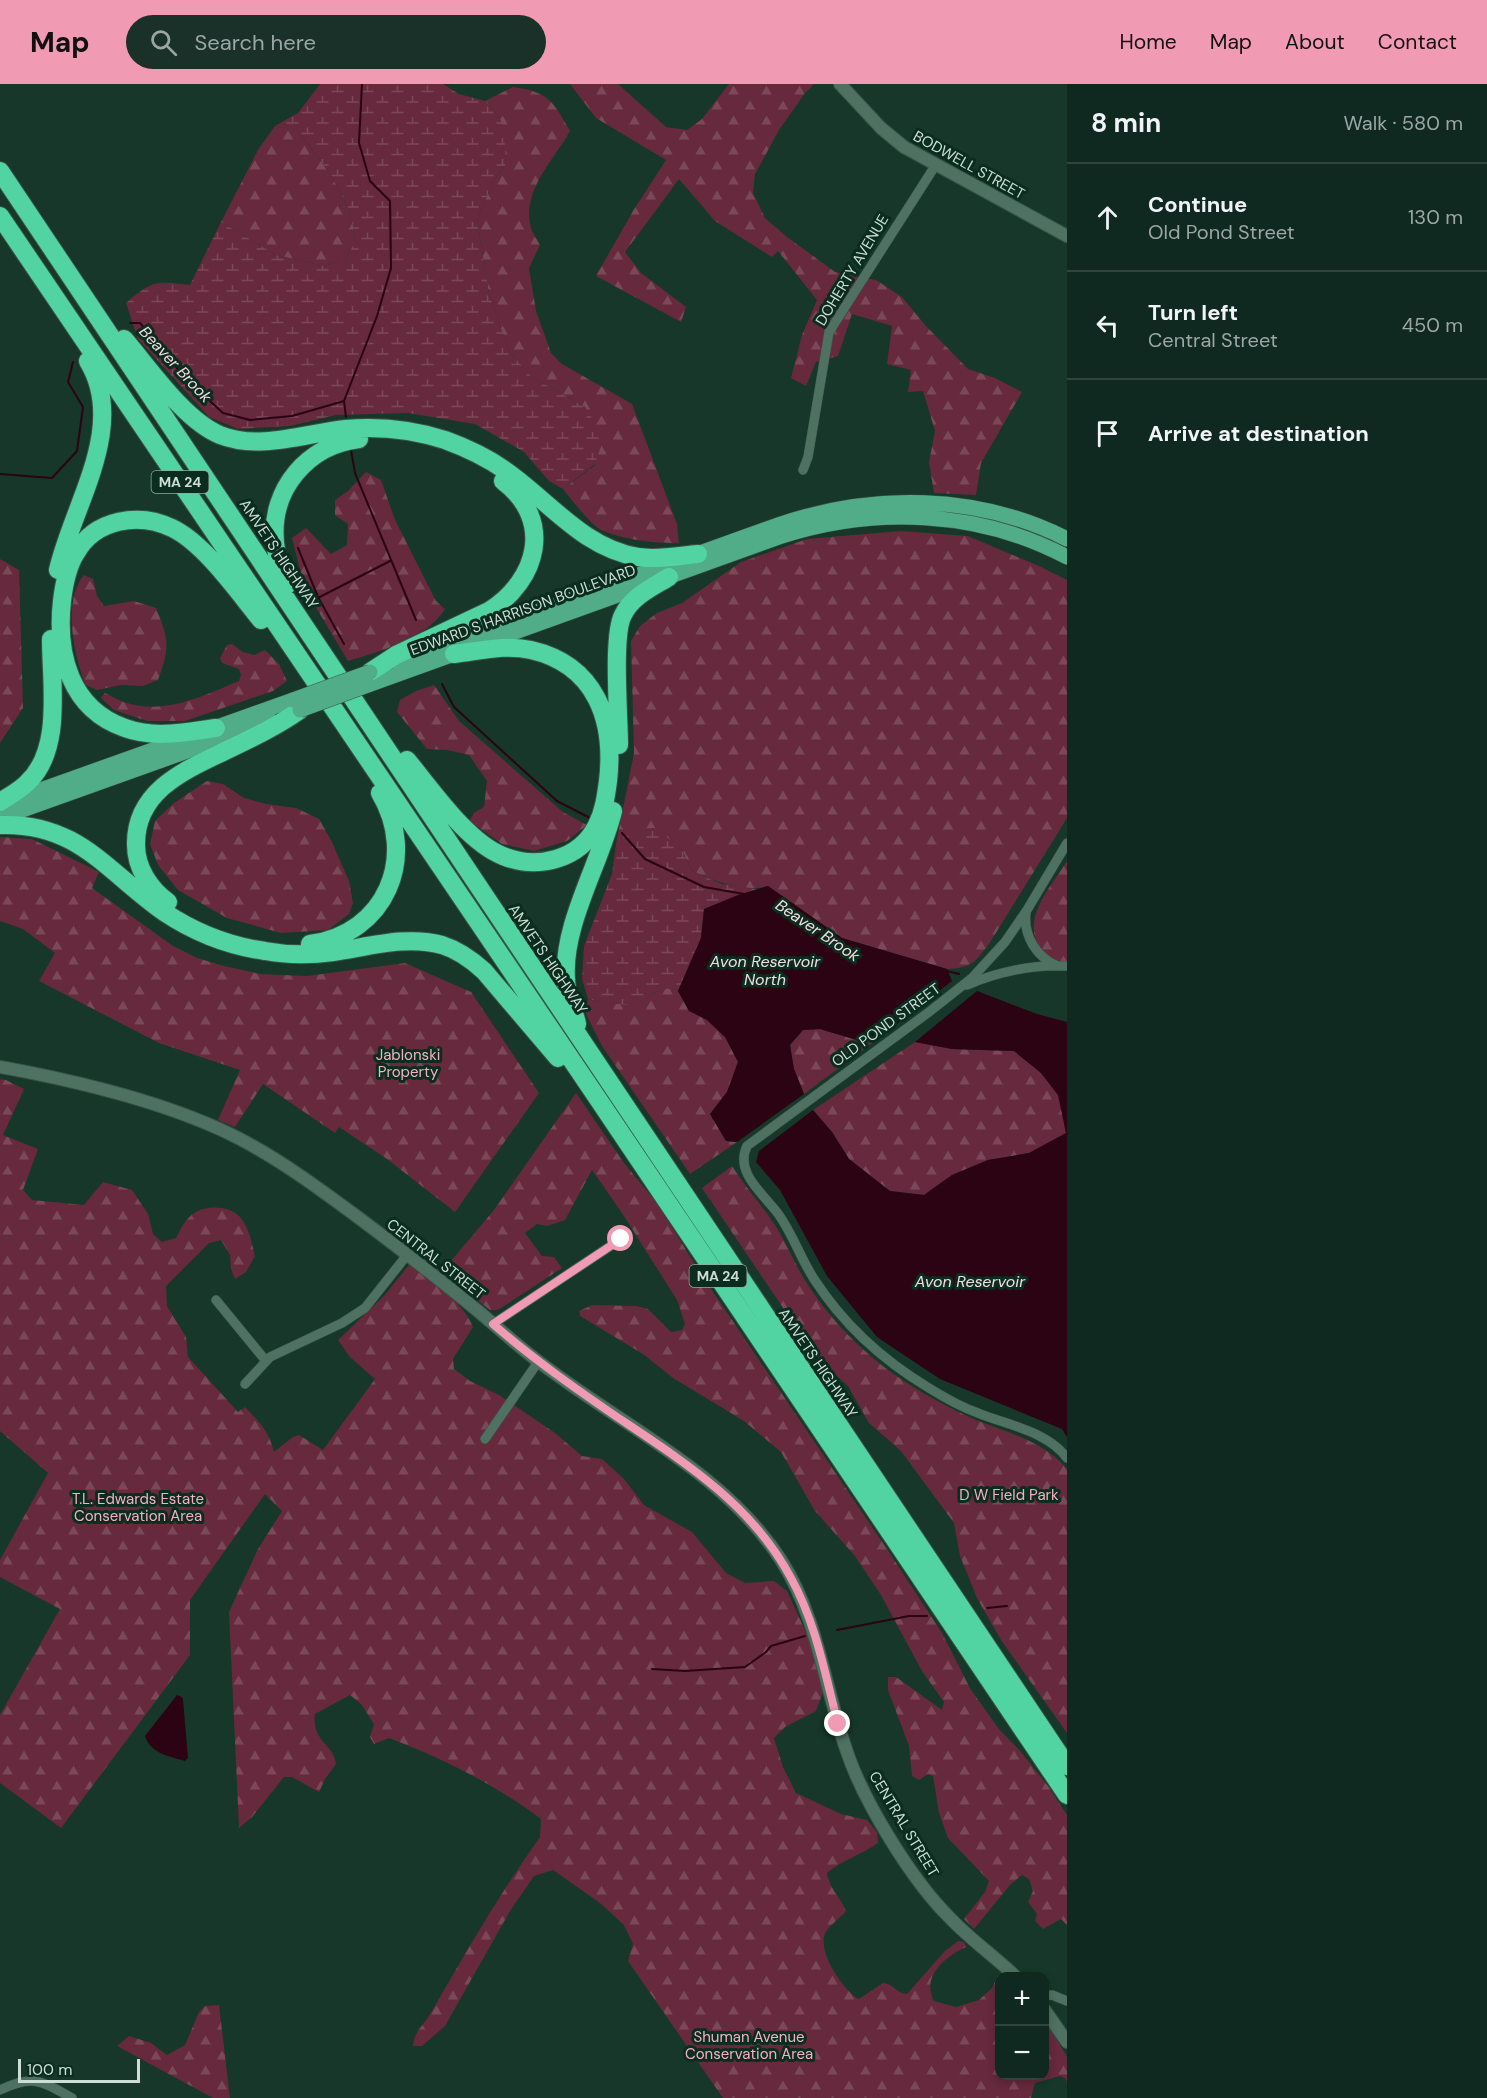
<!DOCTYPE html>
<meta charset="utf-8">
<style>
body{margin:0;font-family:"DM Sans",sans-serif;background:#193129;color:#f1f3f6}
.controls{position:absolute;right:18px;bottom:18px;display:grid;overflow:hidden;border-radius:12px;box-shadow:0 3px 9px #0003}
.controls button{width:54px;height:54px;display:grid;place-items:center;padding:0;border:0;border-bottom:2px solid #30453e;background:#102920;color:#f1f3f6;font:30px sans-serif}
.scale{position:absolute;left:18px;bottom:15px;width:122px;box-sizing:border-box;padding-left:6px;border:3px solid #ccded5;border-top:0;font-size:16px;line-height:21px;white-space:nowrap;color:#ccded5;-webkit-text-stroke:4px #0b2d20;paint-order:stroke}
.stop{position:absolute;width:18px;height:18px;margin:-14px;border:4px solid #f19ab3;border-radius:50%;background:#fff}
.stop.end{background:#f19ab3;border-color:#fff;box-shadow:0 2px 6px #0008}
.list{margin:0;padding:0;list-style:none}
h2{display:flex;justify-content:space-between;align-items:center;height:78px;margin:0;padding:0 24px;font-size:26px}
h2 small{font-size:20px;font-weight:400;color:#9ca6a5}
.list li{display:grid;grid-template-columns:39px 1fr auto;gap:18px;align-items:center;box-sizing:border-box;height:108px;padding:0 24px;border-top:2px solid #30453e}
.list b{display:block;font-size:22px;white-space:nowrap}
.list p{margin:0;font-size:20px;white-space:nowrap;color:#9ca6a5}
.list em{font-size:20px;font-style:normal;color:#9ca6a5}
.icon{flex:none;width:33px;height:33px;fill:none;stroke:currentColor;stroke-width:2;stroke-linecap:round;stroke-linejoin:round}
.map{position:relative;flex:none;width:1067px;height:2014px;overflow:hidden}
header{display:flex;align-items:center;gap:36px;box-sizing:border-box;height:84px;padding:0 30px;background:#f19ab3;color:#111}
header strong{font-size:28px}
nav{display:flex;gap:33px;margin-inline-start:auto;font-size:21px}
.search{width:420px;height:54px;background:#193129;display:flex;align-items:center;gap:15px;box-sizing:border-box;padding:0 21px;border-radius:33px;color:#9ca6a5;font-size:22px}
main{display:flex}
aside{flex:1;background:#102920}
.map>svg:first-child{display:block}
</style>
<header>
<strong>Map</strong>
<div class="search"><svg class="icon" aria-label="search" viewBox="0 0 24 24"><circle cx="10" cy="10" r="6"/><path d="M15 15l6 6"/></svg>Search here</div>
<nav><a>Home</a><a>Map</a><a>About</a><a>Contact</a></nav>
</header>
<main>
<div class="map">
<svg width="1067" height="2014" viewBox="0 0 1067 2014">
<defs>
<pattern id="forest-firs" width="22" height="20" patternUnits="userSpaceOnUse" patternTransform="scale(1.5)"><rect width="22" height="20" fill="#66293e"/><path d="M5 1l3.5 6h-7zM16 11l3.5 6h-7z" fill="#7b4859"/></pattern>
<pattern id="wetland-marsh" width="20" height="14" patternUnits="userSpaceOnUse" patternTransform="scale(1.5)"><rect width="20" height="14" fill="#66293e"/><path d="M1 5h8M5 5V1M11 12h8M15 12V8" fill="none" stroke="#7b4859"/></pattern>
</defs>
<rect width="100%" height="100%" fill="#16372a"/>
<path fill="url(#forest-firs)" d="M570,0H618L666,43L687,46L702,35L729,0H814L805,9L779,46L755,90L753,109L765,134L787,153L835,188L876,196L902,213L925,241L968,285L995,294L1022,308L981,379L976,411L934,409L929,378L935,347L923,307L908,308L911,286L887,280L892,242L852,230L838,272L816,278L806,302L791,294L802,251L817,216L778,167L772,173L715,137L679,95L625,168L641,189L686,223L681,238L596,192L633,127L666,76L596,34Z
M513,3C549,8 553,17 570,47C554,76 521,107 531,144C533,150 537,156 540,161L529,184L536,227L551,269L562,280L632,320L677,440L679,459C657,460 621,455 601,446C591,441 571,415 563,405L595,381L585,323L532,293L509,267L489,210L477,135L493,98L506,80L500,35L485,17Z
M275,42L297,46L330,89L349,125L356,156L346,175L324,182L276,171L221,138L258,66Z
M366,388L381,396L395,436L436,517L445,525C426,555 381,567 348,577L305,505L292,454L306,444L331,470L347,461L348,440L335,431V416L348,407Z
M901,447L968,452L1039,482L1067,496V734L989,860C974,879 972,884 947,885L842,854L768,802C742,809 716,797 692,787L681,764L616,760L634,669L631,557L640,542L657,529L682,519L741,478L807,455Z
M0,475L19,486L23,624L0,659Z
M84,491L93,495L97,512L104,522L134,517L156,524C169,556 170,563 158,596L143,602L121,601L97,606L86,601C74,574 62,516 84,491Z
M232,560L243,568L254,571L265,566L279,580L287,597L273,607L185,637H147L114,626L101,614L105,609C112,612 119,617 127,619C165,631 205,611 239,597L241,591L239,585L222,579L220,574L227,561Z
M434,601L459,637L563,728L587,741L567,757L534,767L502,760L469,737L475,728L484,723L487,697L469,671L448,666L427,665L397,628L400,616L416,607Z
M207,697L223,700L244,714L266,720L296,724L319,735L331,756L349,797L353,819L349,830L328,846L281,849L227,834L178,806L158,781L150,760L155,737L174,719Z
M0,753L32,755L99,788L92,804L173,862L197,874L224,882L260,890L307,892L405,879L471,908L539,1009L455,1128L387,1075L339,1043L335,1049L263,1000L235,1043L218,1036L240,986L159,959L39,897L55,869L23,845L0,837Z
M1067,777V879C1057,877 1049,873 1042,866C1018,837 1052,802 1067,777Z
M667,903L678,907L689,927L707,936L725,953L738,978L727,1008L710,1030L726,1057L737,1058L690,1090L602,962L586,930L588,915C599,918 626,923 636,918C647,913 656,907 667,903Z
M820,945L860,957L879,954L804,1010L794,985L790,961L803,946Z
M915,958L952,965L1014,967L1041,989L1059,1012L1066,1049L1029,1069L988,1076L952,1091L924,1111L890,1107L849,1075L832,1048L813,1026Z
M0,995L6,996L24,1005L3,1051L38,1065L23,1106L32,1116L84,1121L103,1098L132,1106L148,1130L153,1150L162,1158L176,1154C181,1145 186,1133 196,1128C208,1121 230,1122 240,1133C249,1143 252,1160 255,1172L246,1188L235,1195L231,1185L230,1171L221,1156L209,1159L166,1202L167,1222L186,1253L188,1273L238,1328L245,1323C259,1338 269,1347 274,1368L293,1353L299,1351L323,1366L375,1295L350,1273L338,1256L384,1212L409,1181C432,1198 462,1216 473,1243L453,1275L454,1285L470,1297L499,1311L555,1349L582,1372L602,1375L624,1395L644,1421L692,1448L726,1489L745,1499L774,1497L787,1507L814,1566L825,1603L816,1627L785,1643L774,1654L783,1683L796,1709L841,1730L867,1736L877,1748L878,1759C861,1771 842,1776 827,1789C829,1805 840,1812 846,1827C840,1834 830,1841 826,1848C815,1865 844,1908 859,1915L883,1899C893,1899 897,1910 907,1910L944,1868L958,1857L964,1858L966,1863C945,1873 921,1892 934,1917L956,1923L979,1916L992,1904L998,1891L1002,1890L1004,1892H1000V1992H1044L1045,1944L1049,1943L1067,1973V1998L1065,1994L1060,1992L1035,1999L1031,2014H723L628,1877L633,1860L624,1841L600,1819L553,1786L534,1792L510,1827L445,1942L422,1962H413C414,1947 425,1940 432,1927C466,1868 500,1809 540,1753L541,1735C496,1701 442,1674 389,1654L374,1660L370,1653L374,1640L361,1620L350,1611L315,1630C311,1657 334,1660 336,1680L325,1695L319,1708L292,1693H284L252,1733L239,1744L229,1528L258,1465L282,1427L265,1410L190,1516V1571L61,1744L0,1699V1631L60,1525L0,1493V1476L48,1389L0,1347Z
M576,1009L624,1079L657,1119L701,1190L887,1465L942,1549L971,1606L999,1645L1021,1668L1048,1702L1067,1731V1841L1061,1835L1043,1845L1035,1837L1037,1830L1028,1818L1033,1807L1029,1795L1022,1791L1010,1801L974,1845L964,1835L985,1808L989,1797L948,1754L939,1729L933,1692L928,1690L919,1696L912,1692L909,1662L888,1606V1593H896L942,1626L944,1618L922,1587L881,1511L855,1472L815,1427L781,1368L744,1337L673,1294L643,1270L580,1232L579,1227L592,1221L636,1222L648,1225L671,1248L682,1246L685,1240L677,1216L622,1129L592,1086L565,1136L547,1142L537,1140L525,1149L542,1172L554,1173L562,1184L498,1226H490L443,1189L445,1184L494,1126Z
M732,1082C745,1103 762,1121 775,1141C786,1158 793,1176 803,1193C829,1235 863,1270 904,1297C927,1312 951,1325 976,1336C1009,1349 1043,1357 1067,1385V1649L1001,1556L977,1514L960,1472L954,1439L901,1367L869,1339L848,1302L817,1274L702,1104Z
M219,1921L230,2014H213L117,1962L129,1952L151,1959L167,1971L185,1961L199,1928L205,1922Z"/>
<path fill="url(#wetland-marsh)" d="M320,0H443L459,10L485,17L500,35L504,45L506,80L493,98L477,135L489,210L509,267L532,293L585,323L604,353L595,380L563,405L549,397L524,368L475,340L408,329L336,331L290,342L238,345L209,333L138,255L126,219C153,196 155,197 190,201L221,138L276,171L324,182L346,175L356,156L349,125L330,89L297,46L275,42L298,29Z
M655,744L681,764L692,787L722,800L757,805L704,825L701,854L678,907C656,900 653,913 635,919C624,923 599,918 588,915L582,895L584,862L612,790L616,760L631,745Z"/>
<path fill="#2b0313" d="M768,802L842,854L947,885L952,897L879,954L860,957L820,945L803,946L790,961L794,985L804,1010L737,1058L726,1057L710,1030L727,1008L738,978L725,953L707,936L689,927L678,907L701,854L704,825L738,811Z
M977,907L1037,930L1067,938V1353L1062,1345L940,1295L877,1253L827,1192L780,1106L756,1078L759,1067L813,1026L832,1048L849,1075L890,1107L924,1111L952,1091L988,1076L1029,1069L1066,1049L1058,1011L1041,989L1014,967L952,965L915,958Z
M177,1611L182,1613L183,1616L188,1674L185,1677C169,1672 151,1670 145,1652Z"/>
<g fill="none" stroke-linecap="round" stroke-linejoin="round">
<path stroke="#2b0313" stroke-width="2" d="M130,239H140L187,296L223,329L250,336L292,332L344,317
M344,317L377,232L391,184L390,117L370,97L359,59L362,0
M344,317L346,333
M351,366L355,389L416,536
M0,390L52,394L77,367L83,323L68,298L73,278
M298,464L318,513L344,560
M310,518L390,477
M442,600L454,623L557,717L590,734
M622,749L645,775L704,803L744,810
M947,887L959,890
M987,1524L1007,1522
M837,1546L909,1532H927
M652,1585L685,1587L745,1583L766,1568L771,1562L805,1552"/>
<g stroke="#395449" stroke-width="10">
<path id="minor" d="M803,386L808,373L829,248L935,82
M1067,759L1027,826L1005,858L972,894L929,928L747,1062C734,1089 764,1110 779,1131C793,1151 801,1175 814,1195C843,1240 884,1277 929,1304C945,1314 961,1323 978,1329C1007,1341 1047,1347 1067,1374
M1026,829C1023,852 1037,874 1058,882
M967,901C997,888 1034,880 1067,882
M216,1216L266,1277
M493,1240L621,1155
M245,1300L270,1273L342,1239L365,1224L407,1171
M485,1355L538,1278
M1044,1912L1052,1911L1067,1917
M0,2006C34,1990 41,1997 72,2014"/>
</g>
<g stroke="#395449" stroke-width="14">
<path id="tertiary" d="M840,0L881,44L904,63L1067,152
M0,983C77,997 170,1019 240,1055C282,1077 321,1106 359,1134C399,1164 439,1195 478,1227C502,1247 524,1268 550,1286C629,1345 726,1391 781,1476C818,1534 824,1601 846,1665C863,1717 912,1797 951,1835C971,1856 994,1872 1015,1892
M1044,1925L1067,1958"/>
</g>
<g stroke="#395449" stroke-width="16">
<path id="primary" d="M397,578L778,441C871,409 977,409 1067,455
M368,601L779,453C873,422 979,426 1067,473
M7,718L293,616
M0,734L271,637"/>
</g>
<g stroke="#395449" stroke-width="20">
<path id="motorway" d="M0,87L1067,1682
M0,132L596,1012L1067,1711
M124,255C150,285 184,336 220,351C260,367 306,349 346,345C380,342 414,346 445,356C467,364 488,374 506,387C549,417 583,464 638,473C658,476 678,472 698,470
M58,486C73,420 128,343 88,277
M286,502C283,487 276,473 275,458C270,405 308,361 359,355
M370,588L396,571L489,527C538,496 554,436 503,397
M216,644C186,648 155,655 125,644C70,625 56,570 62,517C64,500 67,483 76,469C95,435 139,428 172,444C204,459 238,508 261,536
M619,661C619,634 612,551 623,531C632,512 653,503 669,493
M407,676C432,706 467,758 503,772C537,786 580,776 597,741C604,727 606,712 608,697C615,636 596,581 531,566C506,560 480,567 454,570
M0,718C9,712 19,707 27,699C63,666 51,600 51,555
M0,741C78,738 107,788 164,828C194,848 229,862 265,867C287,871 311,871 333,868C368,863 407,851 442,861C458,866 472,876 484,887L558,974
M168,818C150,805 136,784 136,761C135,708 183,687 223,668C250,655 276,643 300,626
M310,860C386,850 418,773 380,709
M577,940C574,925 566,911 566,895C562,841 600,780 613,727"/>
</g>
<use href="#minor" stroke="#4f7162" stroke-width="9"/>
<use href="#tertiary" stroke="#4f7162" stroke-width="12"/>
<use href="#primary" stroke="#51ac88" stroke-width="15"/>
<use href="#motorway" stroke="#52d3a2" stroke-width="18"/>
<g stroke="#395449" stroke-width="16" stroke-linecap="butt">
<path id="primary-bridge" d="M293,616L370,588
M300,626L368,601"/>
</g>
<use href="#primary-bridge" stroke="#51ac88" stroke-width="15"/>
</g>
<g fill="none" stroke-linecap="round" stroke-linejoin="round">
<path stroke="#f19ab3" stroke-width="8" d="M621,1155L493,1240C533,1275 576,1305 620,1335C686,1379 753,1422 791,1494C816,1539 825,1590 838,1640"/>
</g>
<g text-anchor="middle" stroke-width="6" stroke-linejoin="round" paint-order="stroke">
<g fill="#0b2d20" stroke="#92a99f" stroke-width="1.5">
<rect x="151.5" y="387" width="57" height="22" rx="4.5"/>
<rect x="689.5" y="1181" width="57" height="22" rx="4.5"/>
</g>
<g font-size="14" font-weight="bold" fill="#ccded5">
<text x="180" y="403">MA 24</text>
<text x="718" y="1197">MA 24</text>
</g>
<g font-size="15" fill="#ccded5" stroke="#0b2d20">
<text transform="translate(969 81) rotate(29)" y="5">BODWELL STREET</text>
<text transform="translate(852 186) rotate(-59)" y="5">DOHERTY AVENUE</text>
<text transform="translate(279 470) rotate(56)" y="5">AMVETS HIGHWAY</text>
<text transform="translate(523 526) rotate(-20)" y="5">EDWARD S HARRISON BOULEVARD</text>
<text transform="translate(548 875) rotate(56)" y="5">AMVETS HIGHWAY</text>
<text transform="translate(886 941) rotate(-36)" y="5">OLD POND STREET</text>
<text transform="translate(436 1175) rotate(38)" y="5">CENTRAL STREET</text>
<text transform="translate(818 1279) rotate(56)" y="5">AMVETS HIGHWAY</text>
<text transform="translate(904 1740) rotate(59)" y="5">CENTRAL STREET</text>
</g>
<g font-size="15" fill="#f7b0c3" stroke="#0b2d20">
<text x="408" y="976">Jablonski<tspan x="408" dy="17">Property</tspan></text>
<text x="1009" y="1416">D W Field Park</text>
<text x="138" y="1420">T.L. Edwards Estate<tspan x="138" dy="17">Conservation Area</tspan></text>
<text x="749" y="1958">Shuman Avenue<tspan x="749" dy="17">Conservation Area</tspan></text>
</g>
<g font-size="16" font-style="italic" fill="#f6dde3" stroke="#0b2d20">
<text transform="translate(176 280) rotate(47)" y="6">Beaver Brook</text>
<text transform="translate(818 846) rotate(34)" y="6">Beaver Brook</text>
<text x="765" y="883">Avon Reservoir<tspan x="765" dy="18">North</tspan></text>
<text x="970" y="1203">Avon Reservoir</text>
</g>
</g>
</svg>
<div class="controls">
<button>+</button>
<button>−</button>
</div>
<div class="scale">100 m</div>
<div class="stop" style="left:621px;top:1155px"></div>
<div class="stop end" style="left:838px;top:1640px"></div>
</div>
<aside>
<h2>8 min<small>Walk · 580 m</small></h2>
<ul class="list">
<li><svg class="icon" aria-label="ahead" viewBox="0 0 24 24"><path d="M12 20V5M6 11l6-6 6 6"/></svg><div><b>Continue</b><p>Old Pond Street</p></div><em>130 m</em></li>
<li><svg class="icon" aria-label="left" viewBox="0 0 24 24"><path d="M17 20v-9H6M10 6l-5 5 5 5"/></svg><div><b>Turn left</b><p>Central Street</p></div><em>450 m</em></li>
<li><svg class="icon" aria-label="arrive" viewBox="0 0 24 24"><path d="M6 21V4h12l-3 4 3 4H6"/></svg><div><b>Arrive at destination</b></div></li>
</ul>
</aside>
</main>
